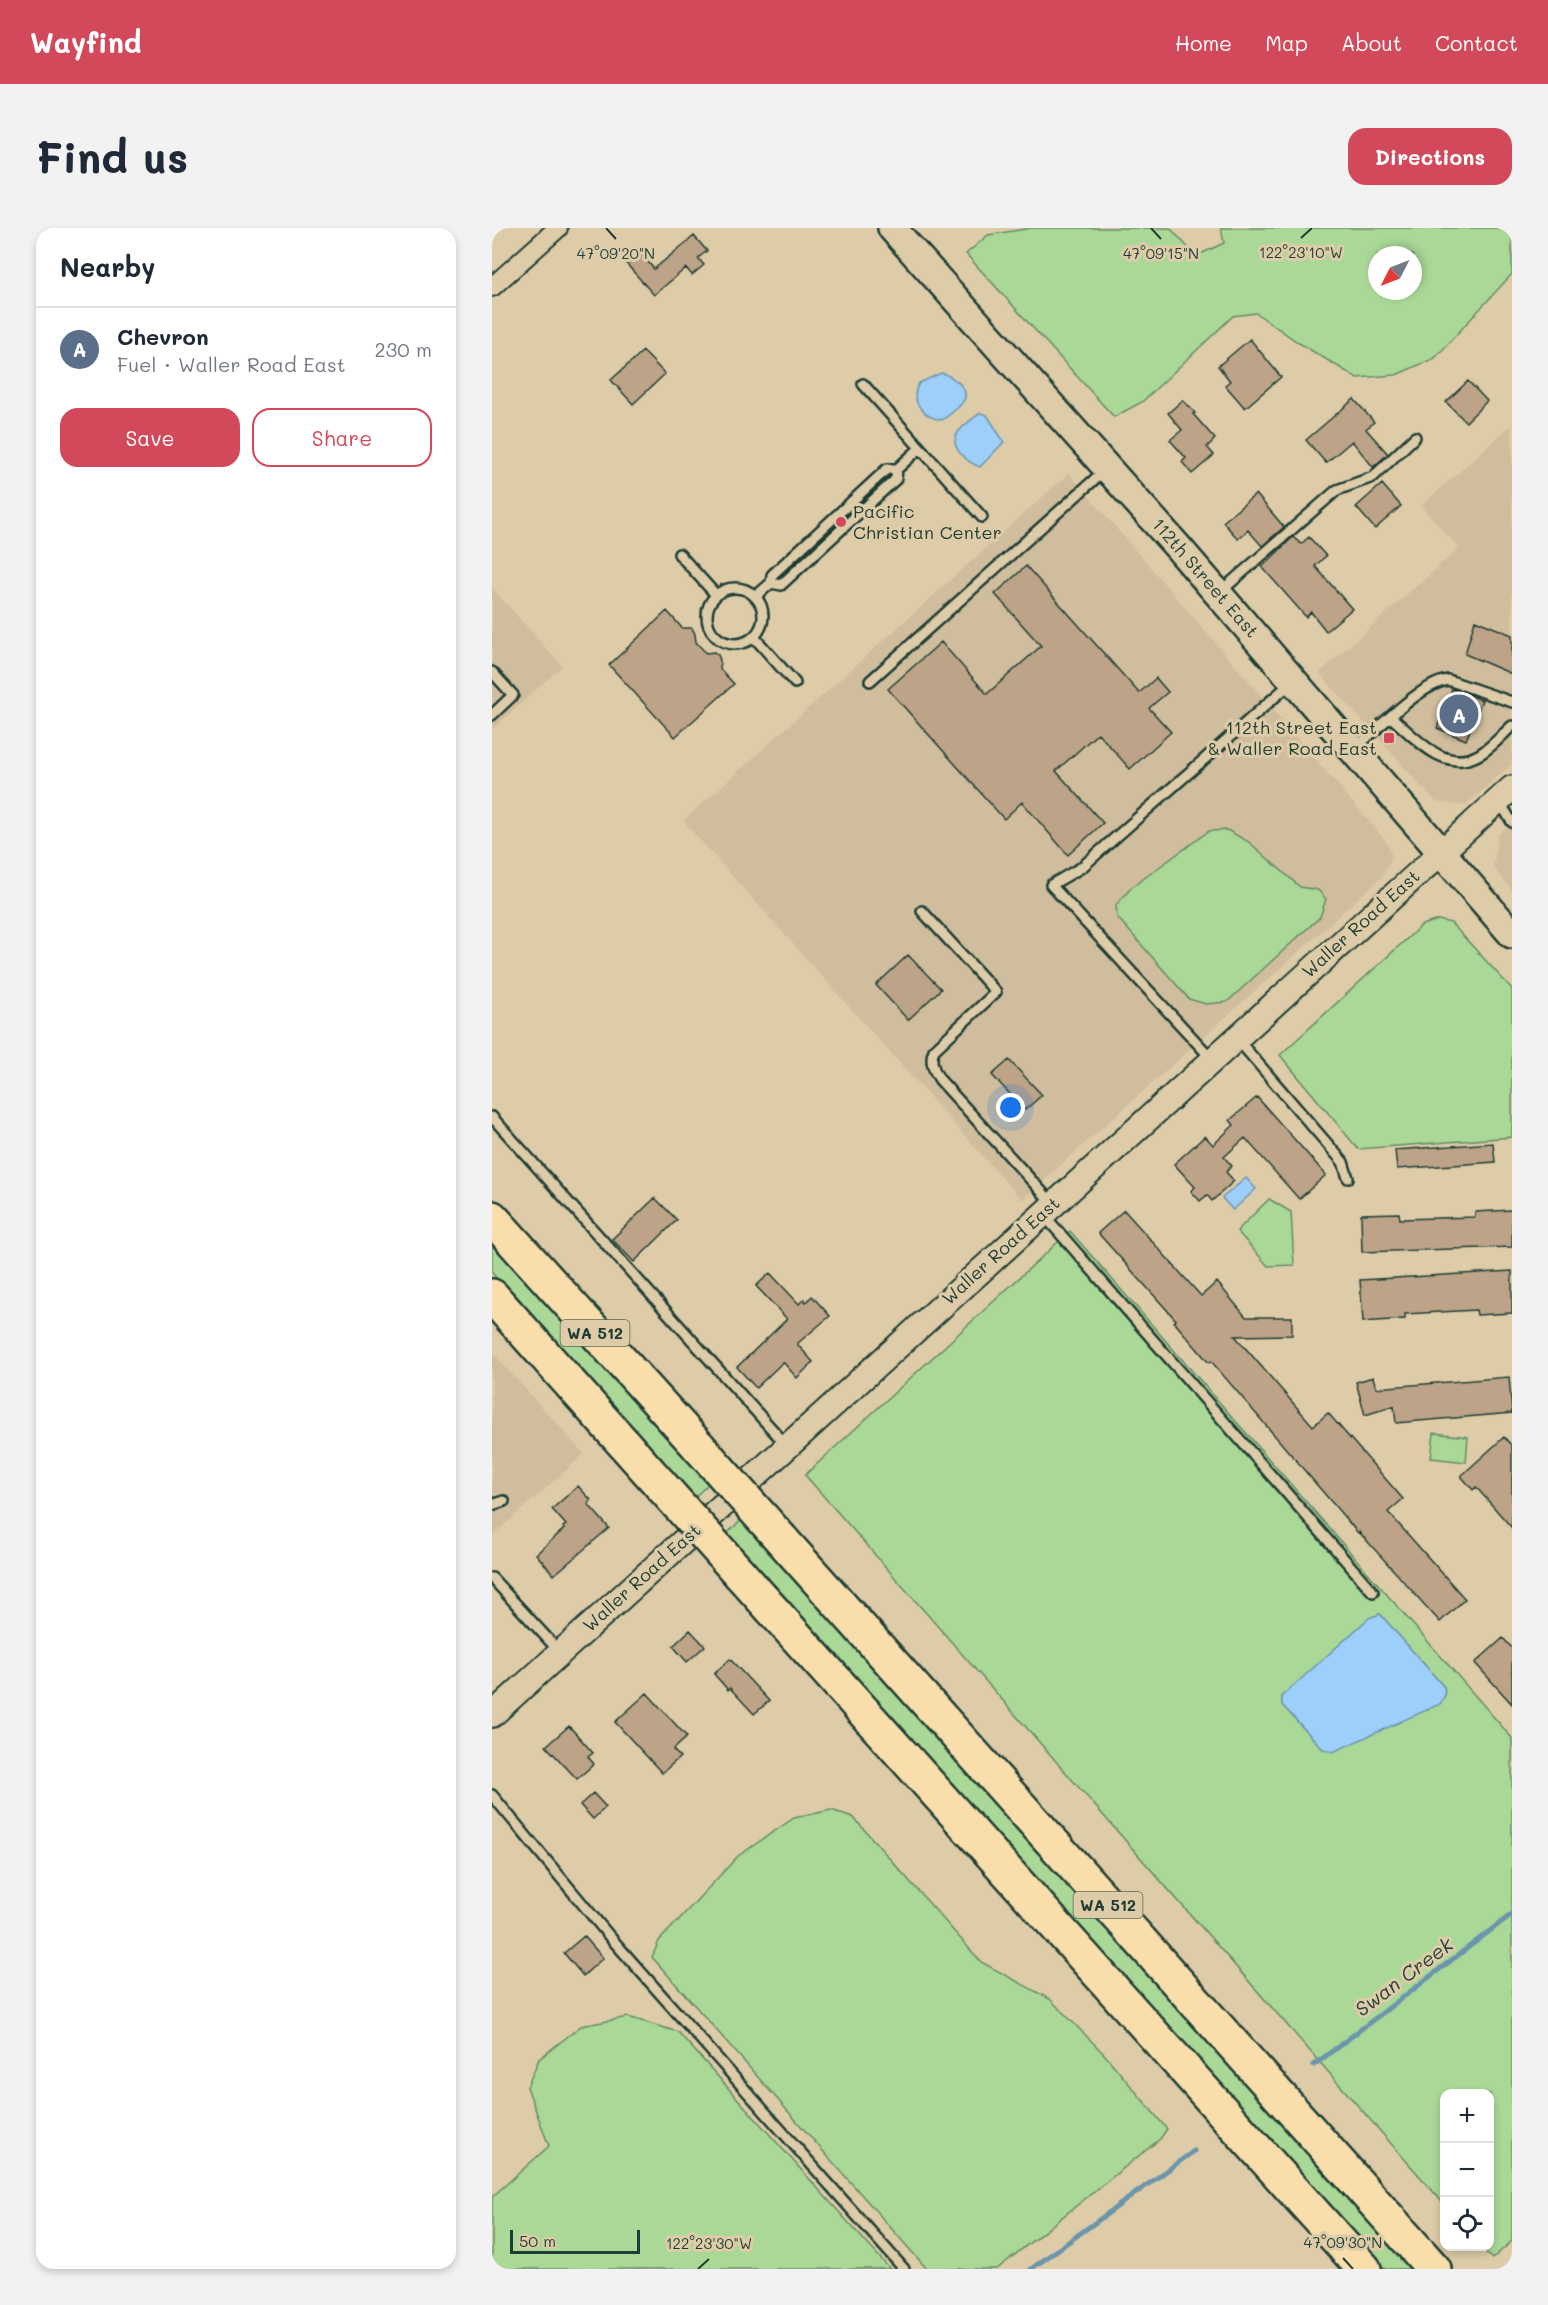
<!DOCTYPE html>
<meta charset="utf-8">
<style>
body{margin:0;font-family:Mali,sans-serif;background:#f2f2f3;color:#1f2937}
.controls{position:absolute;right:18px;bottom:18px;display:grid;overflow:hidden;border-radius:12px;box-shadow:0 3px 9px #0003}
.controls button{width:54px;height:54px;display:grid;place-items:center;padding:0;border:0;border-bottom:2px solid #e0e1e3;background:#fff;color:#1f2937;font:30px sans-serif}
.compass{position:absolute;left:876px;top:18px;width:54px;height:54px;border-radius:50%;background:#fff;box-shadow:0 3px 9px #0003;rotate:228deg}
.scale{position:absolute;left:18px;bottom:15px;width:130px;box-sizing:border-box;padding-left:6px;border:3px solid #1f3d34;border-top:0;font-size:16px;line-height:21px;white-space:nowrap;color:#1f3d34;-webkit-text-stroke:4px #decca9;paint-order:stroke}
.you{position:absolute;left:519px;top:880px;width:21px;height:21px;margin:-15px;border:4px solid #fff;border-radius:50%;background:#1a73e8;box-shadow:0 0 0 9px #1a73e833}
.badge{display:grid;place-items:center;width:39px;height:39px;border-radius:50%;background:#d1495b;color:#fff;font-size:20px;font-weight:700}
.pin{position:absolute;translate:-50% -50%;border:3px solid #fff;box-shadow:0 2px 6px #0006}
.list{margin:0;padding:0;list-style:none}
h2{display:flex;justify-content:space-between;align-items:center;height:78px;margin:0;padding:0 24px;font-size:26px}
h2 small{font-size:20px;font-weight:400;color:#747a83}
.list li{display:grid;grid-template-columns:39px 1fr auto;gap:18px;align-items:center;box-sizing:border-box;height:84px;padding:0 24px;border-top:2px solid #e0e1e3}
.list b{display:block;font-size:22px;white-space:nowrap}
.list p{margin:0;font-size:20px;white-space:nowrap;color:#747a83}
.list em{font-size:20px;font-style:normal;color:#747a83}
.actions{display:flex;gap:12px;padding:18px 24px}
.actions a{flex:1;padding:14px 0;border:2px solid #d1495b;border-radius:18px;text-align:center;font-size:21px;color:#d1495b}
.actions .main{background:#d1495b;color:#fff}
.icon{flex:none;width:33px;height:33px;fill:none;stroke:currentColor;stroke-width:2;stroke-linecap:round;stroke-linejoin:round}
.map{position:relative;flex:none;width:1020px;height:2041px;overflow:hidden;border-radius:18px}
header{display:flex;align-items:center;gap:36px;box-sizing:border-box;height:84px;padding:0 30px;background:#d1495b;color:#fff}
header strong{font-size:28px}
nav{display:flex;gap:33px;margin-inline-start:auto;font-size:21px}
.intro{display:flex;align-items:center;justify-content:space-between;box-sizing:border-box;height:144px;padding:0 36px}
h1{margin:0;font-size:42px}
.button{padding:15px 27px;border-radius:18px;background:#d1495b;color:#fff;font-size:21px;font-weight:700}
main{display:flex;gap:36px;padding:0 36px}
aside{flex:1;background:#fff;border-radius:18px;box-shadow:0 3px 9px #0003}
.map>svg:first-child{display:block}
</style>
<header>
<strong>Wayfind</strong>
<nav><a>Home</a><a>Map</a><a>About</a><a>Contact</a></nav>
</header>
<div class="intro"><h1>Find us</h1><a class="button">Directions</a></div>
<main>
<aside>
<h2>Nearby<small></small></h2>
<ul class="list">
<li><span class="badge" style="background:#5c6f8a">A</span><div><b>Chevron</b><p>Fuel · Waller Road East</p></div><em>230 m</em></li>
</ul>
<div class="actions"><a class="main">Save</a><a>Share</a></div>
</aside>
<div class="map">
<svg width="1020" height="2041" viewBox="0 0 1020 2041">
<rect width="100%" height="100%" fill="#decca9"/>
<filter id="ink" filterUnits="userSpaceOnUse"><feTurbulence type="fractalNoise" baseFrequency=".0167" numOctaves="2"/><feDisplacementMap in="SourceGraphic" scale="12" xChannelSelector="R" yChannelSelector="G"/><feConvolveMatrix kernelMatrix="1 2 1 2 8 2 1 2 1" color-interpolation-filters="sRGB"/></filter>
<g filter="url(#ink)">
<path fill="#d0bd9d" d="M1020,196V536L973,578L944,574L827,445L967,320L929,278Z
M577,245L894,613L900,629L890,649L530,972L191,593Z
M0,360L70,438L0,502Z
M1020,594V663L1001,639L1006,607Z
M0,1124L92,1226L0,1308Z"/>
<path fill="#aad897" stroke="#648a66" stroke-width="1.5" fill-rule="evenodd" d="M540,0H678L704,28L732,15L729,0H1020V46L943,130L904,147L865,150L807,115L764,85L741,88L650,174L622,189L474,26L496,7ZM885,27H921V63H885Z
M735,602L757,614L808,659L826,662L834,671L828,689L735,774L714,776L697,771L625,689L624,677L640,659L717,603Z
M946,692L959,695L1020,761V909L866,921L788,827L930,697Z
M777,971L799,984L802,1037L776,1038L745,1003Z
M578,1003L1020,1510V2013L1000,2031L989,2019L998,2018V1866H952V1976L313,1247ZM888,1386L952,1459L953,1467L831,1521L790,1477V1468Z
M0,1013L218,1254L201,1271L0,1045Z
M942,1205L976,1209L974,1234L939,1230Z
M251,1291L582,1665L921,2041H893L234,1306Z
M339,1582L361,1589L489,1734L558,1771L613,1827L675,1901L668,1911L505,2041H435L160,1729L167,1713L246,1628L302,1590Z
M136,1789L186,1804L398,2041H0V1969L57,1918L35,1859L47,1831L89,1798Z"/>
<path fill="#9ecffb" stroke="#6b95ab" stroke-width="1.5" d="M449,145C458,147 478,159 472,172C468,180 457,187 450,192C432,190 416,172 427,155Z
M488,185L495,187L512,214L488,239C479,236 474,231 468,225C453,207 475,196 488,185Z
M754,950L764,961L741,982L730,970Z
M888,1386L952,1459L953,1467L948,1476L841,1524L831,1521L790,1477V1468L877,1390Z"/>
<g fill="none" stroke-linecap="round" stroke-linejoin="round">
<path stroke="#6b95ab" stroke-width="5" d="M822,1837L1020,1686
M539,2041L702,1923"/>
</g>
<path fill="#bda387" stroke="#1f3d34" stroke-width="1.5" d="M202,8L215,23L206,30L212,37L200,47L194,40L162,67L131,32L144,20L162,41Z
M758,111L789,149L753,180L733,157L738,153L726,138Z
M151,123L173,146L141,176L119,152Z
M976,153L995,173L974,194L954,174Z
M862,171L882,194L874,201L896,226L881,239L860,213L834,235L814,212Z
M691,172L703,185L701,186L723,211L715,219L722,227L700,246L690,234L694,230L678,212L690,202L676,185Z
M890,256L909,278L883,301L864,279Z
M764,266L792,299L770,318L756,302L746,311L731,294Z
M801,309L809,316L817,309L834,328L823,338L860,381L834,403L819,384L814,389L770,339Z
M534,338L647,465L664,450L676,464L657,480L679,504L638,541L606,505L564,543L611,595L576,627L530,574L512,591L396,461L449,414L495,466L549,418L503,366Z
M175,383L190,400H200L203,406L204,414L214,425L222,424L226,427L228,432V441L242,456L183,509L117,437Z
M983,392L1020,407V446L973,426Z
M960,461L990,472L974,512L945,500Z
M416,727L449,761L416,792L384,757Z
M517,832L550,867L533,882L500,847Z
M765,869L834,947L807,971L753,910L732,929L740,938L734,944L742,953L720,973L715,967L708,973L699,963L703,959L682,936L713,908L721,917L742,897L738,892Z
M1001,915L1003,934L905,941L903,922Z
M163,970L185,992L142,1034L120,1011Z
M632,982L709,1068L725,1054L754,1089H800V1107L743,1108L821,1198L836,1185L911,1271L896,1284L973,1371L948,1394L867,1304L866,1305L719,1133L717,1135L707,1123L682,1094L684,1092L606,1005Z
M1020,982V1019L870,1024L869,986L907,985L908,991L983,989V984Z
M1020,1043V1085L985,1087L984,1082L913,1086V1091L871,1094L868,1052Z
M278,1045L307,1076L312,1071L314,1074L320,1068L338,1088L306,1115V1117L321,1134L305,1150L291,1134L264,1160L245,1139L295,1091L264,1058Z
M881,1149L884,1160L1017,1149L1020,1185L904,1195L902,1178L873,1187L864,1154Z
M1012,1209L1020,1218V1300L984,1259L981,1262L969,1248Z
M86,1258L99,1272L96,1276L117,1300L62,1347L44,1326L72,1301L71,1299L74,1297L60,1281Z
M198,1402L213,1418L195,1434L181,1418Z
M1011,1410L1020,1420V1476L983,1435Z
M238,1431L277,1473L262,1486L238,1460L236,1462L222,1446Z
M155,1465L195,1509L181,1522L188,1529L170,1545L123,1494Z
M77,1498L101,1525L96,1529L102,1536L85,1551L54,1518Z
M101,1565L114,1579L101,1591L88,1577Z
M92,1708L111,1730L91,1748L72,1725Z"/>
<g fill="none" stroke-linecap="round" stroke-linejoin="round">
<g stroke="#1f3d34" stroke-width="14">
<path id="service" d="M371,156L490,289
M187,326L224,367
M279,355L289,357L404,251L405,241L427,221
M215 388a28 28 0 1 1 56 0a28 28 0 1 1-56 0Z
M728,364L845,262L881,249L923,209
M263,369L279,355L280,347L395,241H405
M262,409L303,455
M0,444L21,467L0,487
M378,453L613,242
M899,489C924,510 953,547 988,526C1000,519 1010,507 1020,498
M862,521C885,502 928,456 956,452L1020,474
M1007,573L1020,594
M430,683L504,764L442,822C437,833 442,843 448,852L561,976
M746,812L851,934L856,950
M720,831L559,657L590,639L800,454
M0,889L295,1218
M551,986L881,1364
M0,1277L12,1273
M0,1350L67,1423
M0,1567L118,1709L412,2041"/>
</g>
<g stroke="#1f3d34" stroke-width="22">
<path id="minor" d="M0,59L66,0"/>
</g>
<g stroke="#1f3d34" stroke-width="28">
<path id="tertiary" d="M0,1487L1020,560"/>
</g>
<g stroke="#1f3d34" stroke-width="32">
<path id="secondary" d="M400,0L684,317L1020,706"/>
</g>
<g stroke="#1f3d34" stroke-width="38">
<path id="motorway" d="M0,990L207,1219
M0,1068L167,1255
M290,1312L942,2041
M249,1347L872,2041"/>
</g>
<use href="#service" stroke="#decca9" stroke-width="9"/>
<use href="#minor" stroke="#decca9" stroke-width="18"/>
<use href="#tertiary" stroke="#decca9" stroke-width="24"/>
<use href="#secondary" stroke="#decca9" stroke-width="27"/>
<use href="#motorway" stroke="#f9deab" stroke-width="33"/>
<g stroke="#1f3d34" stroke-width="38" stroke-linecap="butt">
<path id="motorway-bridge" d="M207,1219L290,1312
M167,1255L249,1347"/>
</g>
<use href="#motorway-bridge" stroke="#f9deab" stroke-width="33"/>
</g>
</g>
<path fill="none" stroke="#1f3d34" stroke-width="2" d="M114,0L124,11M659,0L669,11M809,10L820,0M851,2030L861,2041M206,2041L217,2031"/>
<g fill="#d1495b" stroke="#decca9" stroke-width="2">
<circle cx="349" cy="294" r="6"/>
<rect x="891" y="504" width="12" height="12" rx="3"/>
</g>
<g text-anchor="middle" stroke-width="6" stroke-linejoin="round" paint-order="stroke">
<g fill="#decca9" stroke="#586857" stroke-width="1.5">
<rect x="68.5" y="1092" width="69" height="26" rx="4.5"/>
<rect x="581.5" y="1664" width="69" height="26" rx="4.5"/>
</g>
<g font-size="16" font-weight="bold" fill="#1f3d34">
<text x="103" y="1111">WA 512</text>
<text x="616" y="1683">WA 512</text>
</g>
<g font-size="18" fill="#1f3d34" stroke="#decca9" text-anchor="start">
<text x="361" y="290">Pacific<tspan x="361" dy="21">Christian Center</tspan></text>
<text x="885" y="506" text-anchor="end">112th Street East<tspan x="885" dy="21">&amp; Waller Road East</tspan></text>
</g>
<g font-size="18" fill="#1f3d34" stroke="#decca9">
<text transform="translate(713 350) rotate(49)" y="6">112th Street East</text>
<text transform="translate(869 696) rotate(-42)" y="6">Waller Road East</text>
<text transform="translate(509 1023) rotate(-42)" y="6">Waller Road East</text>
<text transform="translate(150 1350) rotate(-42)" y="6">Waller Road East</text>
</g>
<g font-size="20" font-style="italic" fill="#25443e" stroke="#decca9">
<text transform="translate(912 1749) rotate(-37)" y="7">Swan Creek</text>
</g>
</g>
<g font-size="15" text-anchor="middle" fill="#1f3d34" stroke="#decca9" stroke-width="6" stroke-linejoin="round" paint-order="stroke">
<text x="809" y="30">122°23'10"W</text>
<text x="124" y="31">47°09'20"N</text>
<text x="669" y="31">47°09'15"N</text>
<text x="851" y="2020">47°09'30"N</text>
<text x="217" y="2021">122°23'30"W</text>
</g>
</svg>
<div class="controls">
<button>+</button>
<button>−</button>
<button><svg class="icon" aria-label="locate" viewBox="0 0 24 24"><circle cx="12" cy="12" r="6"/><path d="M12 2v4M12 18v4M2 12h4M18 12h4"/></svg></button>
</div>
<svg class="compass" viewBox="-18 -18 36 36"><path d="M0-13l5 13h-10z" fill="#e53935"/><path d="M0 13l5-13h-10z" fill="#747a83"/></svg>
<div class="scale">50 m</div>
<div class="you"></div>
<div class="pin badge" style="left:967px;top:486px;background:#5c6f8a">A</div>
</div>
</main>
